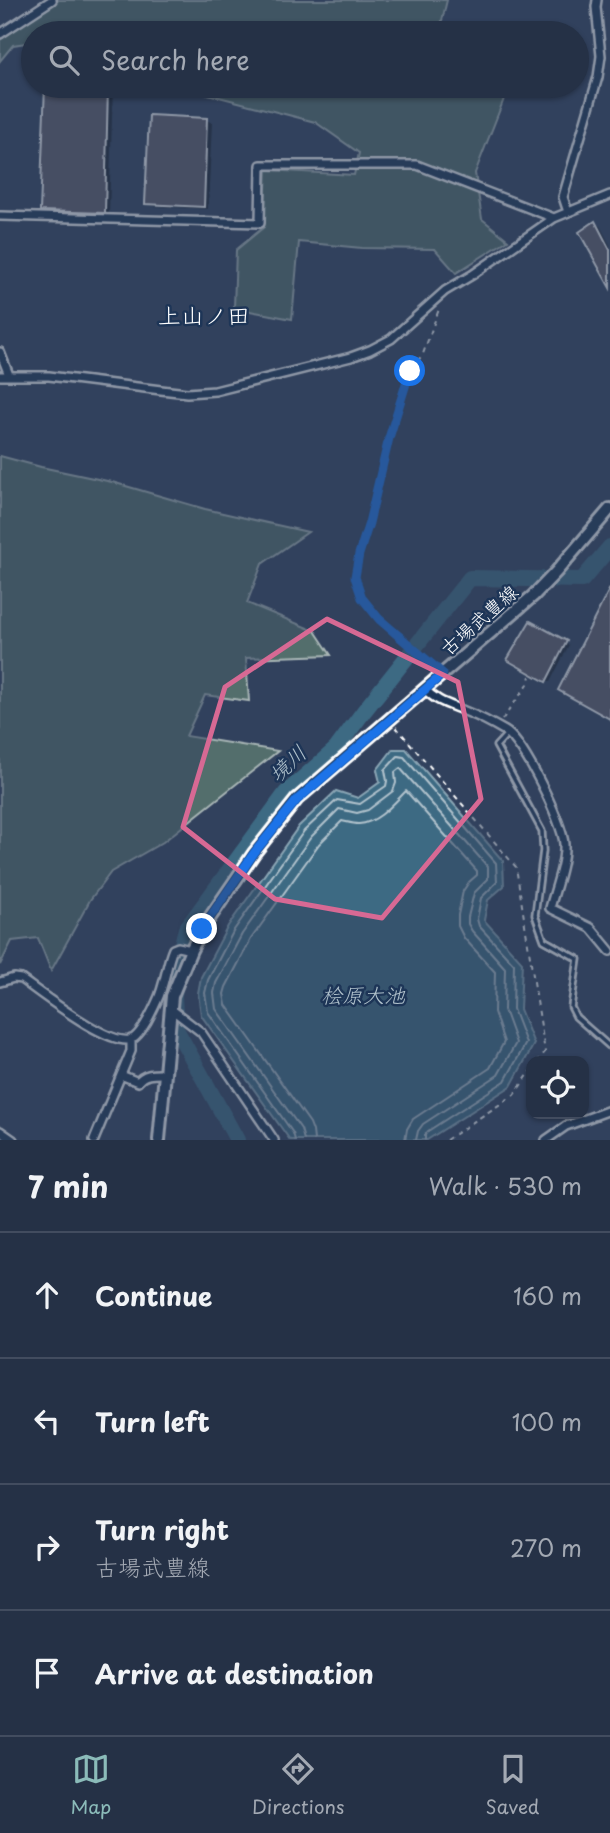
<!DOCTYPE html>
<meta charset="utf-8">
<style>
body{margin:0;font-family:"Playpen Sans","Klee One",sans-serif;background:#2d394d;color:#f1f3f6}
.controls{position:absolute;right:21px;bottom:21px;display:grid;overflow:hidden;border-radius:14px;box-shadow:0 2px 5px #0004}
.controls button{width:63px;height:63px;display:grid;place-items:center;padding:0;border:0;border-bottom:2px solid #424c5f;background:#253146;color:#f1f3f6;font:35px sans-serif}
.stop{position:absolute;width:21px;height:21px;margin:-16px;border:5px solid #1a73e8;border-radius:50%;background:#fff}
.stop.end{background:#1a73e8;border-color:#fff;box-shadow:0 2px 7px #0008}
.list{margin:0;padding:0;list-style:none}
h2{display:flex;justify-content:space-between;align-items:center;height:91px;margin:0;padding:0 28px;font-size:30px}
h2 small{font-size:23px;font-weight:400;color:#a3a9b3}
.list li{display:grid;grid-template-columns:46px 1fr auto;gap:21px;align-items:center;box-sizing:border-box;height:126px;padding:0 28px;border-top:2px solid #424c5f}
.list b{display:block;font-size:26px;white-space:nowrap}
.list p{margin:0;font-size:23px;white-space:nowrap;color:#a3a9b3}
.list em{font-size:23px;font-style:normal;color:#a3a9b3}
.icon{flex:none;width:38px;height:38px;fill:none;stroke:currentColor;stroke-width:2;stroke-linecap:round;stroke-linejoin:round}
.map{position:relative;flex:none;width:610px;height:1140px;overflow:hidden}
.search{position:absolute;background:#253146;box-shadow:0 2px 5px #0004;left:21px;right:21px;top:21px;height:77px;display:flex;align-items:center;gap:18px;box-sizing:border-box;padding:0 24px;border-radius:38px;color:#a3a9b3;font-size:26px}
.sheet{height:595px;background:#253146}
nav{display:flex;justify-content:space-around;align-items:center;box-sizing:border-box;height:98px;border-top:2px solid #424c5f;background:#253146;font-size:19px;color:#a3a9b3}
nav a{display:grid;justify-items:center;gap:4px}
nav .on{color:#8bbbb9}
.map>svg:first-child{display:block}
</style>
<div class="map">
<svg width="610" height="1140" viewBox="0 0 610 1140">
<rect width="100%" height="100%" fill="#31415d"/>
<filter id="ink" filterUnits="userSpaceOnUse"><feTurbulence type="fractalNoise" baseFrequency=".0143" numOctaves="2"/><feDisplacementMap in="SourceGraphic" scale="14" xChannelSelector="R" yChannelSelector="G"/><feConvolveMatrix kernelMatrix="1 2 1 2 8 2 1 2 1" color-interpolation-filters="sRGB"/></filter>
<g filter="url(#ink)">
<path fill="#536e6c" stroke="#a9b6b6" stroke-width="2" d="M59,0H447L439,33H114L107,29L81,33H33V42L13,45L0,61V40Z
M193,86H509L475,173L482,219L508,240L456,273L435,249L362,248L299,242L292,319L234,308L236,250L264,227L267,170L354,175L359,153L315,122L204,93Z
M0,456L41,467L112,482L205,509L308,532L262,564L247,603L315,631L331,655L246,658L249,701L205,695L186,736L278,751L163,842L111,872L90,900L51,971L38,938L12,941L0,965Z"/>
<path fill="#3e6a83" stroke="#8ba6b5" stroke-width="2" d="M393,749H406L503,861L504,886L488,900L484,920L522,962L520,1009L534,1044L511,1086L427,1140H290L201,1015L198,993L201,977L228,926L299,826L336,791L358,798L380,782L377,770Z"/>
<path fill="#0007" d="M47,86H113L109,215L47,213L42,210Z
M150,117L207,120L212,123L208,209L152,206L147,203Z
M595,223L600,226L610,245V284Z
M530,624L569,645L550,682L509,659Z"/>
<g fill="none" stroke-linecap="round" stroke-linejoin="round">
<path stroke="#b2c3cd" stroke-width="2" d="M295,1140L293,1133L208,1012L205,993L208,980L234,930L304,831L337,800L360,804L386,786L387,781L385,770L398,756L404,757L496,863L497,882L481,898L477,919L479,926L514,964L513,1009L526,1043L505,1081L428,1131L425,1135V1140
M304,1140L301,1129L216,1009L214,993L216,983L242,934L311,837L339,809L357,813L368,810L393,791L396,783L395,772L400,768L488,867V879L474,893L468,917V924L472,931L505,968L504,1010L516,1043L498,1075L423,1124L418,1131L416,1140
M314,1140L313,1131L310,1123L226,1005L224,994L226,987L251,939L319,844L342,821C347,822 353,824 359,824C378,823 394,803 406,791L477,871V875L469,882L463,891L458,915V926L464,938L495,972L494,1012L504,1042L490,1068L413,1119L407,1129L405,1140"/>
<path stroke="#3e6a83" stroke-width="16" d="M237,1140L176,1029L174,996L178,959L186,929L286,793L336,749L364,711L470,578L582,580L610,547"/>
</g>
<path fill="#605d6c" stroke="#fff" stroke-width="2" d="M45,86H108L105,213L40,211Z
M149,115L207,118L204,207L145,204Z
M595,221L610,250V288L579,232Z
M610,588V719L558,690Z
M530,621L567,641L546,682L507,660Z"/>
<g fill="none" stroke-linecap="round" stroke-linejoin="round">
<g stroke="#fff" stroke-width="9">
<path id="lane" d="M508,733L496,746L542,831L543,851L535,915L544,940L578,959L571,1007L576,1017L610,1047"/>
</g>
<g stroke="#fff" stroke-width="12">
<path id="street" d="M0,34L52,0
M568,212L563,197L598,77L601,56L596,7L597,0
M0,216L260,223L261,165H417L554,218
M0,352L9,375
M0,376H49L161,390L187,393L215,391L351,357L370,350L391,339L445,291L472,275L554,218L610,195
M425,689C436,702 451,705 467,712C480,717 493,724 505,731C523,741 563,823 564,844C565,863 555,889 550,908L591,928L610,951
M0,982L14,978L21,979C38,991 115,1052 134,1038C144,1030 152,1012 157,1001C165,985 166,965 173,949L178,947L191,950
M171,1009L201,1032L274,1140
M121,1075L138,1082C144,1073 155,1074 165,1074
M0,1131L13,1140
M94,1140L131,1051V1039
M546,1140L566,1126L610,1110"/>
</g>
<g stroke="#fff" stroke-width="16">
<path id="secondary" d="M159,1140L172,996L191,950L202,929L233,884L254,853L297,799L533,596L556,572L610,509"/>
</g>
<path stroke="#fff" stroke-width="2" stroke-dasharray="5 5" stroke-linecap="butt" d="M436,668L379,619L362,598L355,577L359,554L369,523L389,438L410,371L423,354L439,309
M502,720L528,684L530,676
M396,727L516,867L545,1052L538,1061
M446,1140L514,1095L531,1071"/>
<use href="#lane" stroke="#1d3557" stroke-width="3.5"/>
<use href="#street" stroke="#1d3557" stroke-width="7"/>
<use href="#secondary" stroke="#1d3557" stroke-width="10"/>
</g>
</g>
<g fill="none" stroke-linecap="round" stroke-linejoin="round" filter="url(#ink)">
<path stroke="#1a73e8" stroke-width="9" d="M202,929L254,853L297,800L443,674L379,619L362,598L355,577L359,554L369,523L389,438L410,371"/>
</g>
<path d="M0 0H610V1140H0ZM327,619L458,682L481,799L382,918L275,899L183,827L225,687Z" fill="#31415d" fill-opacity=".55" fill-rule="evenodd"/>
<path fill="none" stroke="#d76994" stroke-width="5" stroke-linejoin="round" d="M327,619L458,682L481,799L382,918L275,899L183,827L225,687Z"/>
<g text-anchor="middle" stroke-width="5" stroke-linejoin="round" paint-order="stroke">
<g font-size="19" fill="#fff" stroke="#1d3557">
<text transform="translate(479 620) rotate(-41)" y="7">古場武豊線</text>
</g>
<g font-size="21" font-style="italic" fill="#b2c3cd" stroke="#1d3557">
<text transform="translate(288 764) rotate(-43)" y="7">境川</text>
<text x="363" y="1003">桧原大池</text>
</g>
<g font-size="23" fill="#fff" stroke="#1d3557">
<text x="204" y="324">上山ノ田</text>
</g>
</g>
</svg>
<div class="controls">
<button><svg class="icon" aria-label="locate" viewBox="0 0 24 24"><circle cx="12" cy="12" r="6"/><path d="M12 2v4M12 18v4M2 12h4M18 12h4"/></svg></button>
</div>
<div class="stop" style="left:410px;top:371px"></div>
<div class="stop end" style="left:202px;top:929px"></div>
<div class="search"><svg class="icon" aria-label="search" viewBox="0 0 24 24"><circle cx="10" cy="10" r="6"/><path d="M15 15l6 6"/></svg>Search here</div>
</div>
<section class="sheet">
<h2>7 min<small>Walk · 530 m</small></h2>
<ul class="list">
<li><svg class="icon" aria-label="ahead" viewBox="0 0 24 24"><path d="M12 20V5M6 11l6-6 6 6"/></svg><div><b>Continue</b></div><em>160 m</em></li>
<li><svg class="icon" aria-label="left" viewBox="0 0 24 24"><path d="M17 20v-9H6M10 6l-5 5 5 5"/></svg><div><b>Turn left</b></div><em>100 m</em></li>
<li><svg class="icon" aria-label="right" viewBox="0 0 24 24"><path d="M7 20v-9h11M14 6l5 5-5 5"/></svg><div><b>Turn right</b><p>古場武豊線</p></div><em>270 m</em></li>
<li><svg class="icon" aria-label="arrive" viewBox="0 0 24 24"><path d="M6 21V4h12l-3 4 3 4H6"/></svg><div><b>Arrive at destination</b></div></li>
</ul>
</section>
<nav>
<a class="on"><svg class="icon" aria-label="map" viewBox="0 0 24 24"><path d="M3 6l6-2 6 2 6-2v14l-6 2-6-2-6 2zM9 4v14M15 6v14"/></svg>Map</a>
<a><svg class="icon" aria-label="directions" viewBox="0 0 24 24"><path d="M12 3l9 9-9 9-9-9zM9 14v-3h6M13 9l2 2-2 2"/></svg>Directions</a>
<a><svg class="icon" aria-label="saved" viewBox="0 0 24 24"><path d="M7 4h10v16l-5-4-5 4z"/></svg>Saved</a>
</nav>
